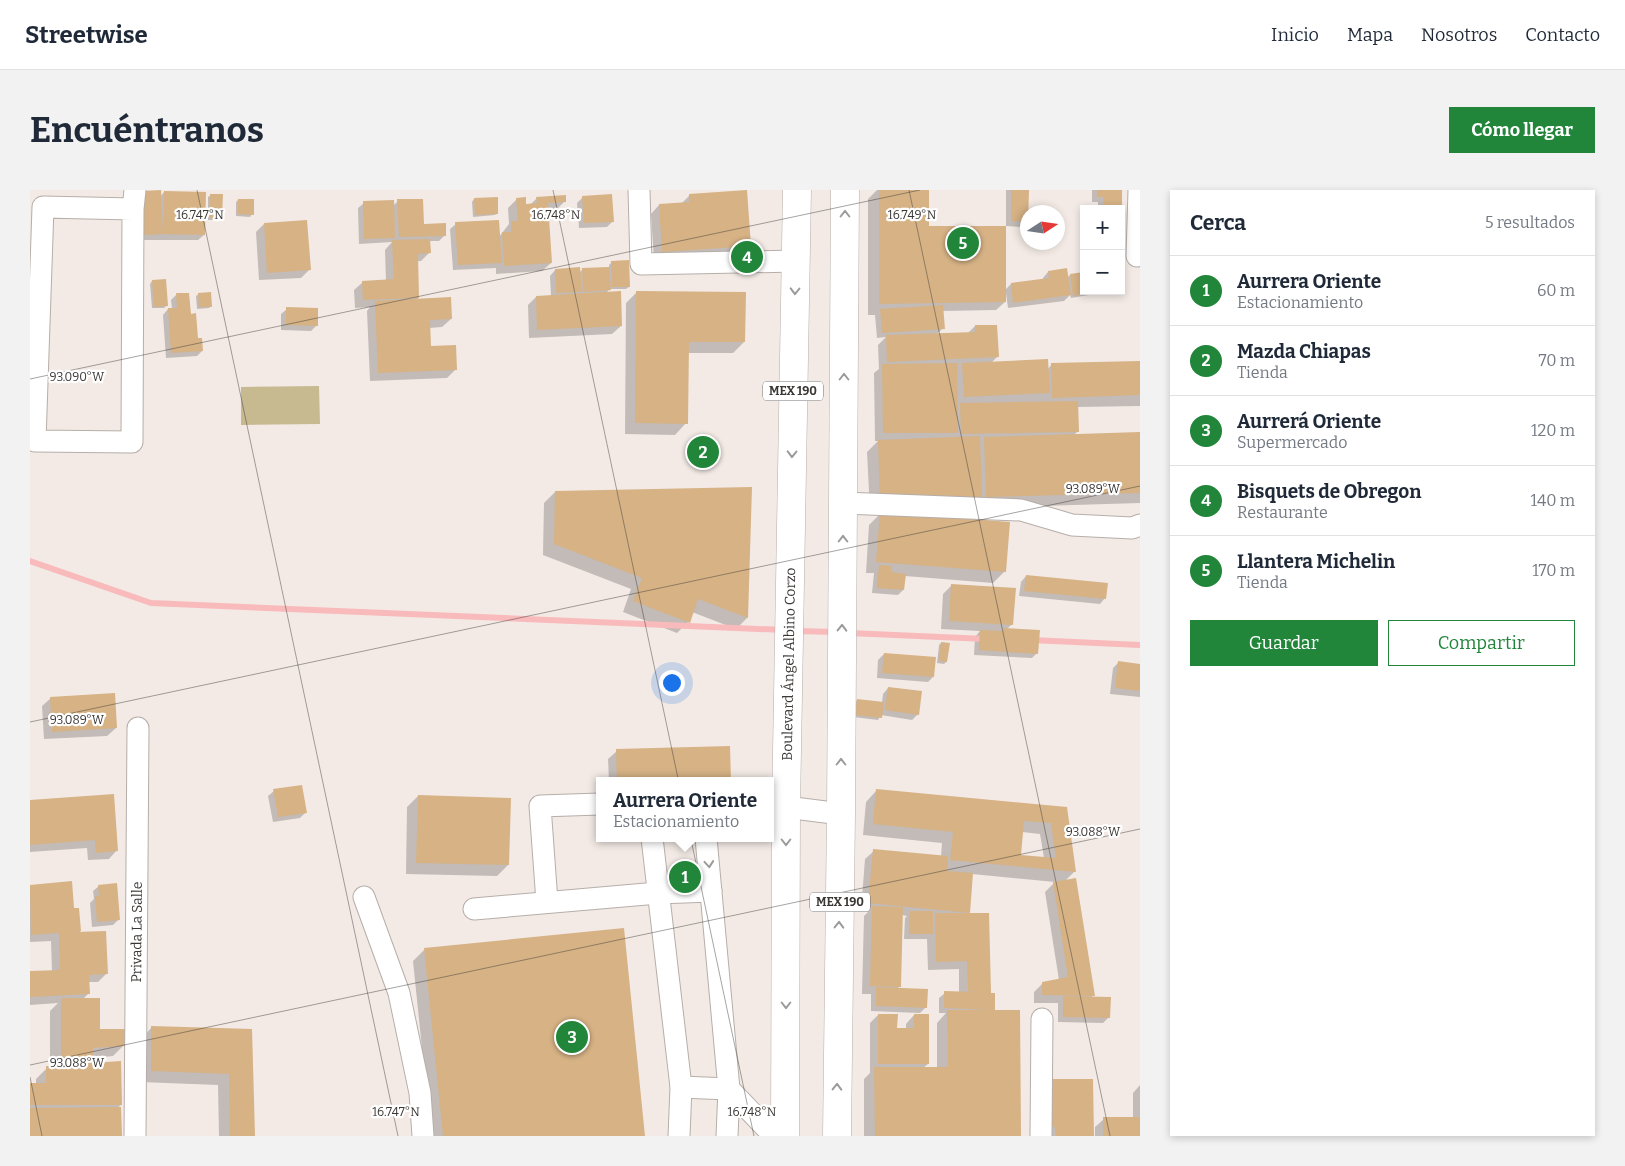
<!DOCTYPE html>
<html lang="es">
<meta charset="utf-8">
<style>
body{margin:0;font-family:Bitter,serif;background:#f2f2f3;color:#1f2937}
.controls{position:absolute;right:15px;top:15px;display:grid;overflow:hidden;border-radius:0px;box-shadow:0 2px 8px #0003}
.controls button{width:45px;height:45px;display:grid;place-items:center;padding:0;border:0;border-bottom:1px solid #e0e1e3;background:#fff;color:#1f2937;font:25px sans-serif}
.compass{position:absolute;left:990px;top:15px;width:45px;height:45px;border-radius:50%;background:#fff;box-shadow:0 2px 8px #0003;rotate:78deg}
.you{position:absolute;left:641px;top:492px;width:18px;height:18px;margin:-12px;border:4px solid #fff;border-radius:50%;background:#1a73e8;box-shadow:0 0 0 8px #1a73e833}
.badge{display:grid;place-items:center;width:32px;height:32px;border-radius:50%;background:#21853a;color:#fff;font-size:16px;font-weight:700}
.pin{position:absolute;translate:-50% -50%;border:2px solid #fff;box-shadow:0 1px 5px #0006}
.popup{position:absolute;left:566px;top:587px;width:178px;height:65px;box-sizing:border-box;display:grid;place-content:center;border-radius:0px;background:#fff;filter:drop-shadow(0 1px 4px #0005);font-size:16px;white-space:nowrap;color:#747a83}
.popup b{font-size:19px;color:#1f2937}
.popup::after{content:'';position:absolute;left:50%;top:100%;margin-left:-10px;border:10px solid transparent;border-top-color:#fff}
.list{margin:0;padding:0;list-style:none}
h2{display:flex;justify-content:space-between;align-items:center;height:65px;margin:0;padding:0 20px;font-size:21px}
h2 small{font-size:16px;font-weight:400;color:#747a83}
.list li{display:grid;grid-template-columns:32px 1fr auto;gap:15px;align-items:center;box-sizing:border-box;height:70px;padding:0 20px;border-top:1px solid #e0e1e3}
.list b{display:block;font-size:19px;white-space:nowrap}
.list p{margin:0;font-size:16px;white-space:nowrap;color:#747a83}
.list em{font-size:16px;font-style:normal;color:#747a83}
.actions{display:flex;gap:10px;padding:15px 20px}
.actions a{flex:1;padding:11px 0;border:1px solid #21853a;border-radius:0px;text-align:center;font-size:18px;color:#21853a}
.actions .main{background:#21853a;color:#fff}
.map{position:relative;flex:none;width:1110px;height:946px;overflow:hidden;border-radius:0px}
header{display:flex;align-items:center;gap:30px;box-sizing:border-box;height:70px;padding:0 25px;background:#fff;border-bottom:1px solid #e0e1e3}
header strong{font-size:24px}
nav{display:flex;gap:28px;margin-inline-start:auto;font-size:18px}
.intro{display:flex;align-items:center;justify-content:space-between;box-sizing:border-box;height:120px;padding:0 30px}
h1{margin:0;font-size:35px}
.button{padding:12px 22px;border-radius:0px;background:#21853a;color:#fff;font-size:18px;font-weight:700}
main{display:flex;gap:30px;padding:0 30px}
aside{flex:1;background:#fff;border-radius:0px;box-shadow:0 2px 8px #0003}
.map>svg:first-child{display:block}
</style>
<header>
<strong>Streetwise</strong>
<nav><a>Inicio</a><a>Mapa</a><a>Nosotros</a><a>Contacto</a></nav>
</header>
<div class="intro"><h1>Encuéntranos</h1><a class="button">Cómo llegar</a></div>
<main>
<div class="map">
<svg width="1110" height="946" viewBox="0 0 1110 946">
<rect width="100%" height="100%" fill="#f3eae5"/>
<path fill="#c7b990" d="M289,196L290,234L211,235V197Z"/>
<path fill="#0003" fill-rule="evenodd" d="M847,0H898V39L974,101L981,94L1013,90V88L1018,82L1036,80L1037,88L1040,85L1054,101L1061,103L1059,105L1041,108L1040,105L1034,111L978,118L976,103L975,104V112L966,120L912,121L913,138L907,144L938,143L945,136L967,167L961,173L1018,179L1022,174L1110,172V216L1047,217L1048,241L1043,246L1110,243V313L840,321L837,262L848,251H845L844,183L849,179L848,155L856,147L847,148L845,125H838V9Z
M976,0H998L997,31L992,37L976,36Z
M1062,0H1090L1091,19H1068V12H1062Z
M134,2L174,45L168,50H108L107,8L130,7Z
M181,5L191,27L189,30H178V7Z
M659,6L719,55L711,64L624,70L621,24L629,15L651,14Z
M553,7L583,31L577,37L549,38L547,13Z
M507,8L535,11L526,20H518L521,73L512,81L466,84V78L423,80L420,39L426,34L469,47L479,34L478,18L487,9L495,15H500Z
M444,9L467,23L465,25L443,27L442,12Z
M208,10L222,24L220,27L206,26V12Z
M368,11L393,35L415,45L409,51H399V63L391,71H387L388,110L421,129L412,137L399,138L400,157L426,179L417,188L340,191L337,121L340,117L325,118L324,100L333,92L356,91L355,60L362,52L329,54L328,18L334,13L363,16Z
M234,34L280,79L271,88L229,90L226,42Z
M582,72L599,97L596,99H580L576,103L591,136L582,144L499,148L498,115L506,107L521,106L520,86L525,80L549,83L552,80L579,78V75Z
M122,91L137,115L134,118H122L120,94Z
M607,102L714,152L703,163H657L656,233L645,245L595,244L596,113Z
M169,104L181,116L179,118L167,119L166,106Z
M146,105L160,125L167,150L172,161L167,166L136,168L133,125L138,119H142L141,110Z
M257,119L287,135L281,141L251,140V124Z
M721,298L717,428L706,439L662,422L658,432L647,443L593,422L601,399L513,365L514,313L525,302Z
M850,324L975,381L963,393L875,386L873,400L868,405L842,403L844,383H836L839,335Z
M996,386L1075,408L1070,414L989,406L991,392Z
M922,395L982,434L977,439L1007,463L1002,468L944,465L945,447L950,441L911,439L913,404Z
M911,453L916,472L914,474L907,473L909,455Z
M854,464L903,487L898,492L847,488L848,470Z
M1088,473L1110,475V507L1080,504L1083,478Z
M858,498L888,524L882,530L851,525L848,530L823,527L825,513L827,510L852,513L853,504Z
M21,508L86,538L77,546L14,549L12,516Z
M587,561L700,591H579L578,569Z
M847,600L1036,618L1045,681L1035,691L1063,805L1061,808L1079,827L1073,833L1028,832V813H1004V802L1013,793L1029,790L1015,702L1025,692L942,684L938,724L960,802L989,946H834V889L840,883V833L848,825L866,839H876V834L884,825L898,874L893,878H907V833L916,823H909V808L915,803H929V779L898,780L897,749H874L875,728L877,726L872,725L870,796L867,799L896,817L890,823L841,821V804H832L834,726L838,722L831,721L835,669L844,661L911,667L912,653L833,645L836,612ZM992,642L1010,644L1014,668L989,666Z
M244,601L276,622L270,628L243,632L238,606Z
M388,606L478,675L467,686L376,684L377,617Z
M0,611L87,660L79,669L58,670L57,658L0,662Z
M41,693L43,719H48L50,743L77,783L68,792H58V804L53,809L69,840L94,855L83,866L62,868V875L91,915L87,918L91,946H0V894H6V889L17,878H20V821L28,813L0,815V783L22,781L21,751L0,752V696Z
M69,696L88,730L83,735L62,737L60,713L64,709L63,701Z
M394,760L613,946H401L383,771Z
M122,837L220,840L224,946H189L188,895L110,892L111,849Z
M1110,895V946H1065V937L1074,929L1103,928V903Z
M1012,899L1063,946H1017Z"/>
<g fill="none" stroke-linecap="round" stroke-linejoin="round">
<path stroke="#f9babc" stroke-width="6" d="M0,371L121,413L754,440
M766,441L806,442
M819,443L956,449
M1001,450L1110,455"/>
</g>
<path fill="#d6b285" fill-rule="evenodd" d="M131,0L133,44L114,45L112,1Z
M717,0L721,56L632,62L629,14L659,12V4Z
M849,0H899V36H976V112L849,114Z
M981,0H999L998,32L981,31Z
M1067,0H1092V19H1074L1073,7H1067Z
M134,1L176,2L175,45L133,44Z
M180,4H193L192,28H180Z
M582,4L584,32L554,33L552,6Z
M536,5V12L518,13L522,73L474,76L472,42H481V31H488L486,8L496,7V14L507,13L506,7Z
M468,7V24L445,25L444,8Z
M208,9H224V25L208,24Z
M367,9H393L394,34L416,33V46L369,47Z
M364,10L365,48L334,49L333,11Z
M277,30L281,80L237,83L234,33Z
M469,30L472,73L428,75L425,32Z
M400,49L401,63L388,64L389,108L333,110L332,91L364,89L362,50Z
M599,70L600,97H582L581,71Z
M550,77L552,102L526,103L525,79Z
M579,77L581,100L553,102L552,78Z
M1037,78L1041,105L983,113L981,93L1019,88L1018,81Z
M1054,82V101H1063V103L1043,106L1040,84Z
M136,89L138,116L124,117L122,90Z
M591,101L592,136L507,140L506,106Z
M606,101L716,102L715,152H659L658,234L605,233Z
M181,102L182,117H169L168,103Z
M146,103H159L161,124L166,123L168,148H172L173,161L141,163L138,118H147Z
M421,107L422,129L400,130L401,156L426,155L427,180L348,183L345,111Z
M913,115L915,139L852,143L850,119Z
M256,117L288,118V136L256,135Z
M945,135H967L969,167L857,172L856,145L945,142Z
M1018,169L1020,203L934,207L932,173Z
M1110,171V205L1022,208L1021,173Z
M927,173L928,243H853L852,174Z
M1048,211L1049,242L931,244L930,213Z
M1110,242V303L956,307L954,247Z
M950,246L952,307L850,311L848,250Z
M722,297L718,428L668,409L660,433L603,411L612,388L524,354L525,301Z
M850,322L980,332L976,382L846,372Z
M849,375L862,376L861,382L876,384L874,400L847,398Z
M996,385L1078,393L1076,409L994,401Z
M921,394L986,398L983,435L919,431Z
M973,438L1010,440L1008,464L949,460L950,440L973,441Z
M911,452L920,453L917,472L909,471Z
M854,463L906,467L904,487L852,483Z
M1088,471L1110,474V501L1085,498Z
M858,497L892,501L889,525L855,520Z
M85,503L87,538L22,542L20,507Z
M827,509L854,512L852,528L825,525Z
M700,556L701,591H587L586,559Z
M272,595L277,623L248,627L243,599Z
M846,599L1037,617L1046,682L920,670L923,642L843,634ZM994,631L1021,633L1026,668L991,665Z
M84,604L88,661L66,663L65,650L0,655V610Z
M388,605L481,608L479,675L386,673Z
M843,659L918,666L917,681L943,683L940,723L838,713Z
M1046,688L1065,806L1012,805V792L1038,787L1023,692Z
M42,691L44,718H49L51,741L45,742L76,741L78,784L59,785L60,804L0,807V781L30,780L29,743L1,745L0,695Z
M87,693L90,730L67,732L65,706H69L68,695Z
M842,716L873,717L871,797L840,796Z
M880,721H903V744H879Z
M905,723H959L961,803H965V820H990L991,946H845L844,877H918L917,820H960L914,818V801L946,802L938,801L937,771L906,772Z
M594,738L615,946H413L394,758Z
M846,797L898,799L897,818L846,816Z
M1033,806L1081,807L1080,828L1033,827Z
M31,808H70V839H96V856L63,858V873L91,871L92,915H0V893H16V876H31Z
M848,824H868L867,838H884V824H899V874H848Z
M121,836L222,839L225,946H200L199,884L121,881Z
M1020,889H1063L1064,946H1026L1025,937H1020Z
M91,917L92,946H0V918Z
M1073,927H1110V946H1073Z"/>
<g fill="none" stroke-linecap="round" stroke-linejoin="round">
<g stroke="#b6aea9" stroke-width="23">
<g id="minor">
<path d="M609,0L611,74L766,71"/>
<path d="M103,19L13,17L5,251L102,252L103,19L105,0"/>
<path d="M1107,66L1109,0"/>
<path d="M813,313L991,320L1042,335L1102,338L1110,335"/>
<path d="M740,616L756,617L811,624"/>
<path d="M622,648L651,897L649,946"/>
<path d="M676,648L699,899L697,946"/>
<path d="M334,707L369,803L390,903L393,946"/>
<path d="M517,712L510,616L570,614"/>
<path d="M444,719L628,703L681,701"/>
<path d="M651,897L699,899L744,946"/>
<path id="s1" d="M105,946L108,538"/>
<path d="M1011,946L1012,829"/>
</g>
</g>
<g stroke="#b6aea9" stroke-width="29">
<g id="major">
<path id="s2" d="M755,946L756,617L767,0"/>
<path d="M807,946L811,624L815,0"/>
</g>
</g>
<use href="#minor" stroke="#fff" stroke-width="21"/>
<use href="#major" stroke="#fff" stroke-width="28"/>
</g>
<defs><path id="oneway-chevron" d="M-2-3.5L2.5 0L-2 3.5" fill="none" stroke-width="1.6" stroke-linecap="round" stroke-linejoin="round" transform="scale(1.25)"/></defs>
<g stroke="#9c9b9a">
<use href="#oneway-chevron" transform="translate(815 24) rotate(-90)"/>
<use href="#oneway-chevron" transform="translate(765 101) rotate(91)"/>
<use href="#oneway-chevron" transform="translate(814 187) rotate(-90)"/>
<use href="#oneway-chevron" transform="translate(762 264) rotate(91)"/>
<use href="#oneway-chevron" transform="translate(813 349) rotate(-90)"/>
<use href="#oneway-chevron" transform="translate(812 438) rotate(-89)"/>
<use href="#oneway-chevron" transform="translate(811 572) rotate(-90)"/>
<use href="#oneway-chevron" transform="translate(756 652) rotate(90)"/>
<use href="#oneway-chevron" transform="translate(679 674) rotate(85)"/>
<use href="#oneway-chevron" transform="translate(809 735) rotate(-89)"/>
<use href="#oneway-chevron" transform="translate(756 815) rotate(90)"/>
<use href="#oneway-chevron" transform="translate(807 897) rotate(-89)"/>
</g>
<path fill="none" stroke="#3a3735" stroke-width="1" stroke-opacity="0.45" d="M167,0L368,946M523,0L724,946M879,0L1080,946M0,189L890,0M0,532L1110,296M0,875L1110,639M0,887L12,946"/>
<g text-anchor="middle" stroke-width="4.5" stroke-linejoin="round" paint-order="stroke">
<g fill="#fff" stroke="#757372" stroke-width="1">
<rect x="733" y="191.5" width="60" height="19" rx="4"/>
<rect x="780" y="702.5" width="60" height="19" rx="4"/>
</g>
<g font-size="12" font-weight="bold" fill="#3a3735">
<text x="763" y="205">MEX 190</text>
<text x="810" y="716">MEX 190</text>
</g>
<g font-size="14" fill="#3a3735" stroke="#fff">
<text dy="5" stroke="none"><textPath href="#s2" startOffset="472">Boulevard Ángel Albino Corzo</textPath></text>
<text dy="5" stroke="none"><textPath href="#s1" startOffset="204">Privada La Salle</textPath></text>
</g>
</g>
<g font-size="12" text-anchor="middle" fill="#3a3735" stroke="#fff" stroke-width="4.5" stroke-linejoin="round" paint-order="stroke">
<text x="170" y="29">16.747°N</text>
<text x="526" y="29">16.748°N</text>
<text x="882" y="29">16.749°N</text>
<text x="47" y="191">93.090°W</text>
<text x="1063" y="303">93.089°W</text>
<text x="47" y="534">93.089°W</text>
<text x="1063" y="646">93.088°W</text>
<text x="47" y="877">93.088°W</text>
<text x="366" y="926">16.747°N</text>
<text x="722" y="926">16.748°N</text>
</g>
</svg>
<div class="controls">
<button>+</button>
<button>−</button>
</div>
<svg class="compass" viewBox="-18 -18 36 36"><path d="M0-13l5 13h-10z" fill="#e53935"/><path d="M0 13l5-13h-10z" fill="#747a83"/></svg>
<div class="you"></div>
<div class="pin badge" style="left:655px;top:687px">1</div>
<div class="popup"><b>Aurrera Oriente</b>Estacionamiento</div>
<div class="pin badge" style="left:673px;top:262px">2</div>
<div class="pin badge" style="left:542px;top:847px">3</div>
<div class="pin badge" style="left:717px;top:67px">4</div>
<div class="pin badge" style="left:933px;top:53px">5</div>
</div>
<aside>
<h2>Cerca<small>5 resultados</small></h2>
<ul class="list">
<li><span class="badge">1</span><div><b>Aurrera Oriente</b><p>Estacionamiento</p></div><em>60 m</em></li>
<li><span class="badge">2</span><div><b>Mazda Chiapas</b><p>Tienda</p></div><em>70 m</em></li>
<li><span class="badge">3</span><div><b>Aurrerá Oriente</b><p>Supermercado</p></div><em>120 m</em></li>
<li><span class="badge">4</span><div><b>Bisquets de Obregon</b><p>Restaurante</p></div><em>140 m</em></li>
<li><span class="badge">5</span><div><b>Llantera Michelin</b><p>Tienda</p></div><em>170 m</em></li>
</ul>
<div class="actions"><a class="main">Guardar</a><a>Compartir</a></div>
</aside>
</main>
